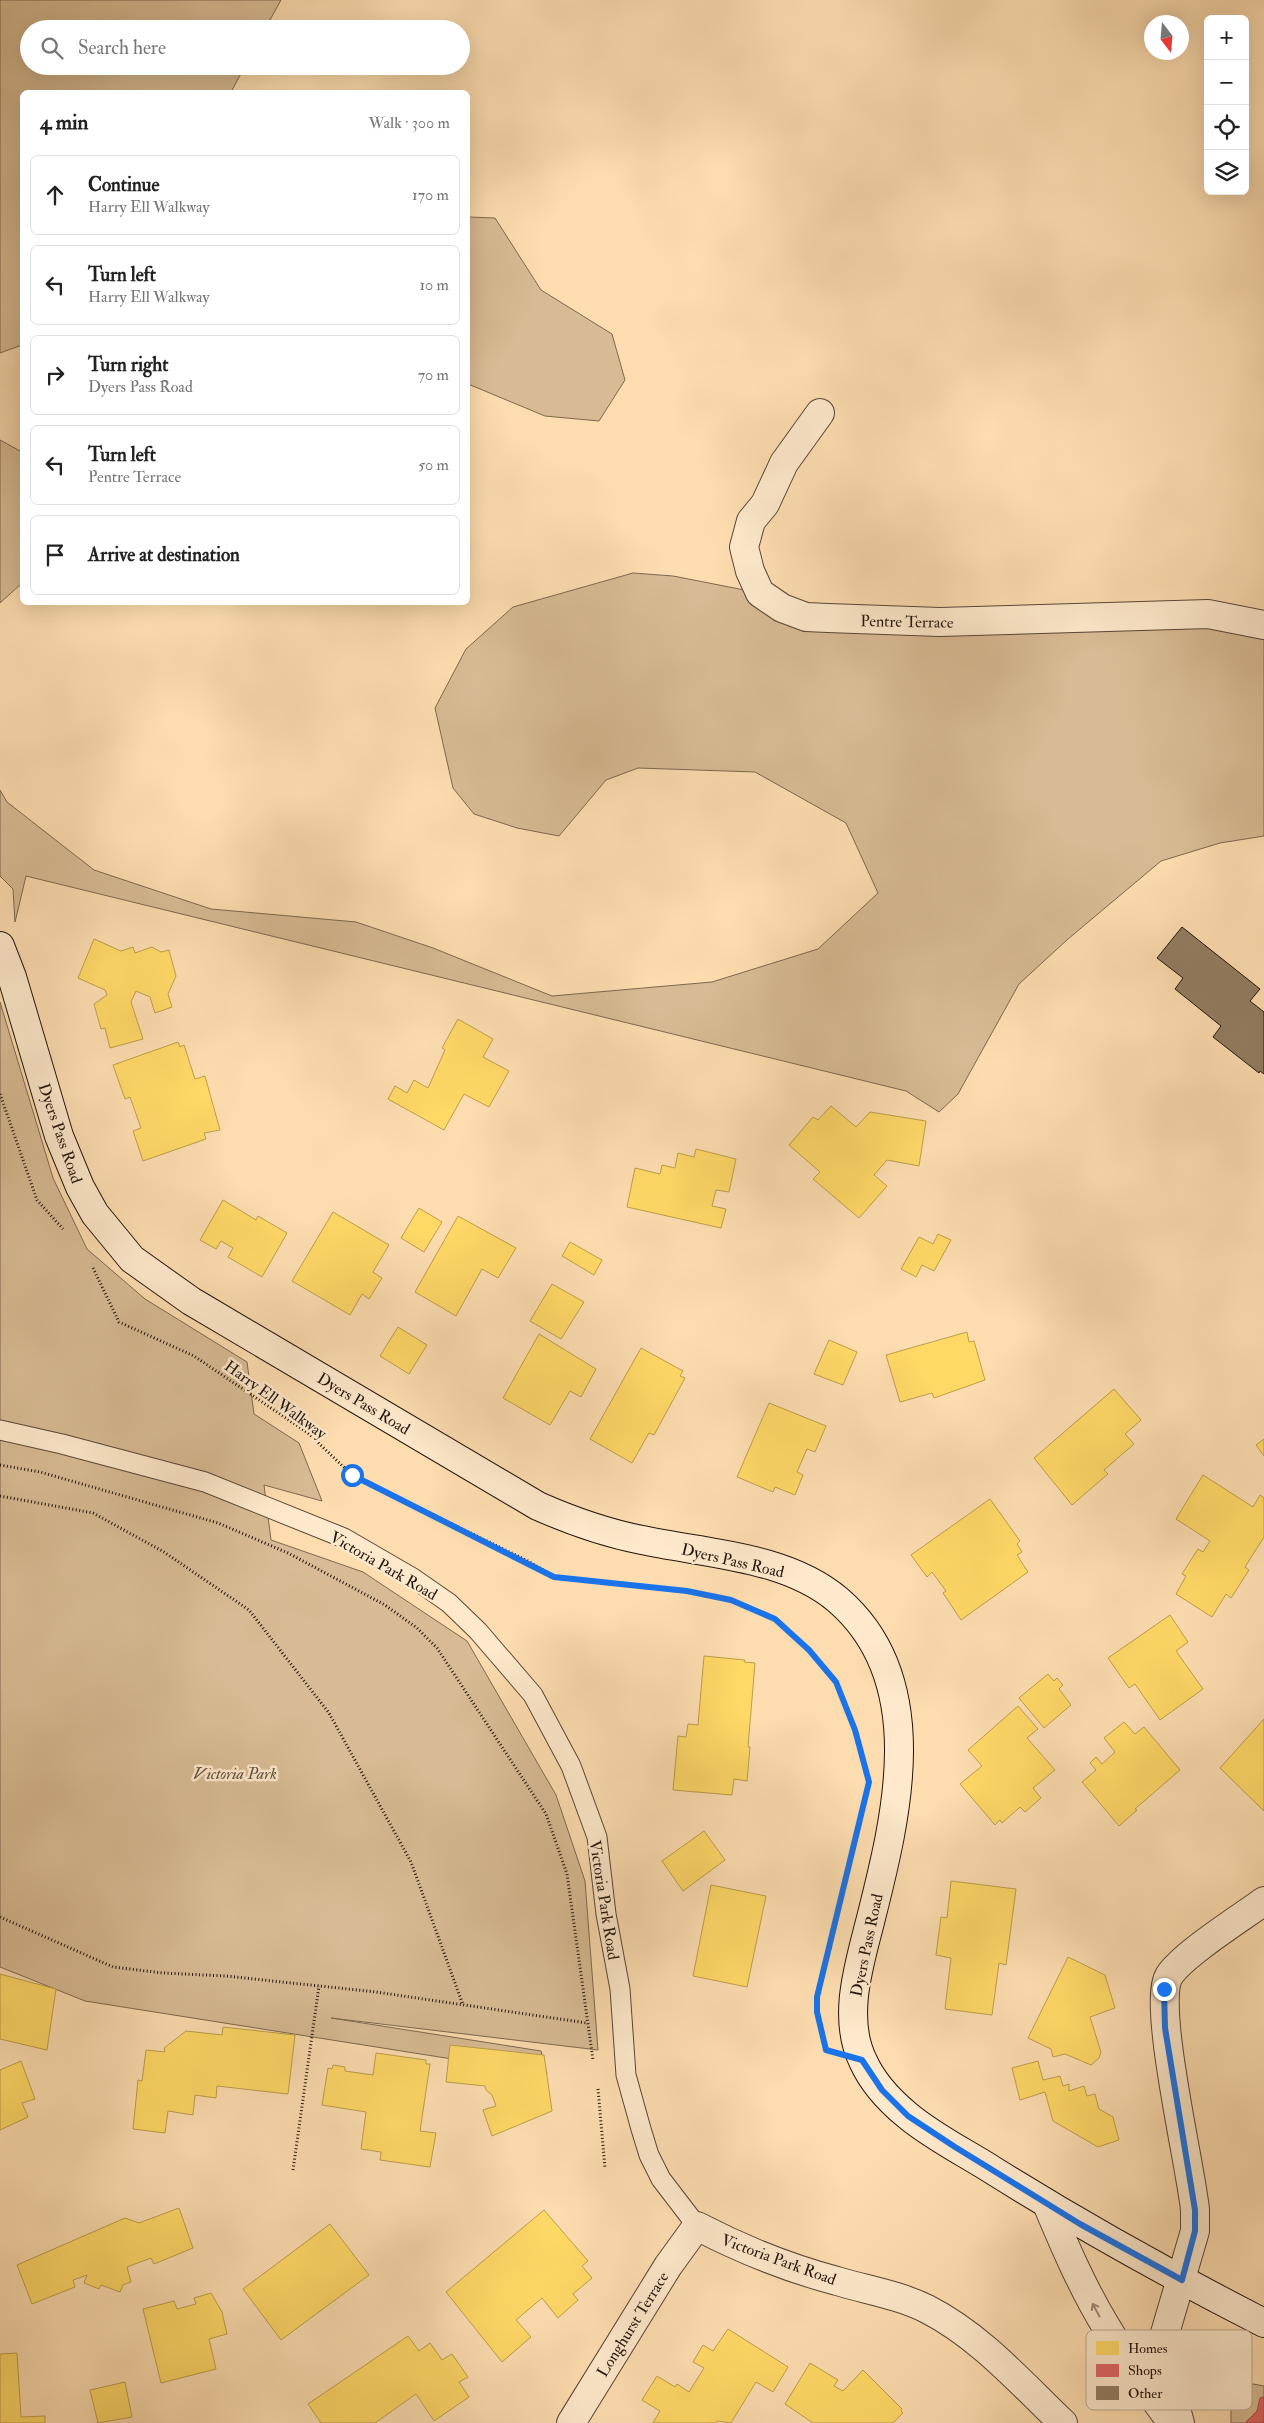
<!DOCTYPE html>
<meta charset="utf-8">
<style>
body{margin:0;font-family:"IM FELL Double Pica",serif;background:#f2f2f2;color:#222}
.controls{position:absolute;right:15px;top:15px;display:grid;overflow:hidden;border-radius:8px;box-shadow:0 5px 20px #0002}
.controls button{width:45px;height:45px;display:grid;place-items:center;padding:0;border:0;border-bottom:1px solid #e0e0e0;background:#fff;color:#222;font:25px sans-serif}
.compass{position:absolute;left:1144px;top:15px;width:45px;height:45px;border-radius:50%;background:#fff;box-shadow:0 5px 20px #0002;rotate:164deg}
.stop{position:absolute;width:15px;height:15px;margin:-11px;border:4px solid #1a73e8;border-radius:50%;background:#fff}
.stop.end{background:#1a73e8;border-color:#fff;box-shadow:0 1px 5px #0008}
.list{margin:0;padding:0;list-style:none}
h2{display:flex;justify-content:space-between;align-items:center;height:65px;margin:0;padding:0 20px;font-size:21px}
h2 small{font-size:16px;font-weight:400;color:#767676}
.list li{display:grid;grid-template-columns:32px 1fr auto;gap:15px;align-items:center;box-sizing:border-box;height:80px;margin:0 10px 10px;padding:0 10px;border:1px solid #e0e0e0;border-radius:8px}
.list b{display:block;font-size:19px;white-space:nowrap}
.list p{margin:0;font-size:16px;white-space:nowrap;color:#767676}
.list em{font-size:16px;font-style:normal;color:#767676}
.icon{flex:none;width:28px;height:28px;fill:none;stroke:currentColor;stroke-width:2;stroke-linecap:round;stroke-linejoin:round}
.map{position:relative;flex:none;width:1264px;height:2423px;overflow:hidden}
.search{position:absolute;background:#fff;box-shadow:0 5px 20px #0002;left:20px;top:20px;width:450px;height:55px;display:flex;align-items:center;gap:12px;box-sizing:border-box;padding:0 18px;border-radius:28px;color:#767676;font-size:19px}
.panel{position:absolute;background:#fff;box-shadow:0 5px 20px #0002;left:20px;top:90px;width:450px;height:515px;border-radius:8px}
.map>svg:first-child{display:block}
</style>
<div class="map">
<svg width="1264" height="2423" viewBox="0 0 1264 2423">
<rect width="100%" height="100%" fill="#fdddb0"/>
<filter id="stains"><feTurbulence type="fractalNoise" baseFrequency=".004" numOctaves="4"/><feColorMatrix values="0 0 0 0 .2 0 0 0 0 .09 0 0 0 0 .02 0 0 0 .5 -.17"/></filter>
<radialGradient id="worn" r=".72"><stop offset=".6" stop-color="#630" stop-opacity="0"/><stop offset="1" stop-color="#630" stop-opacity=".3"/></radialGradient>
<path fill="#d8bb94" stroke="#7c6850" d="M0,0H281L265,29H29V66H245L231,92H22V345L0,353Z
M468,217L495,218L541,290L612,334L625,380L599,421L545,416L468,384Z
M0,440L22,452V583L0,603Z
M633,573L673,576L760,593L782,608L1264,626V836L1220,843L1161,861L1068,939L1019,984L958,1094L939,1112L906,1091L26,876L15,922L13,889L0,876V790L7,802L94,870L211,909L356,922L433,948L552,996L712,982L818,949L878,893L846,823L755,772L638,768L606,780L559,836L517,828L474,814L453,788L435,708L466,649L513,607Z
M0,1002L53,1178L87,1249L145,1299L247,1362L254,1414L299,1443L322,1501L264,1485L271,1540L363,1572L467,1641L556,1795L585,1881L598,2050L331,2018L541,2051L547,2074L85,2001L0,1967Z
M1253,2384L1264,2386V2423H1231V2395Z"/>
<path fill="#ffd966" stroke="#bc9e4b" d="M94,939L121,951L133,947L135,953L152,947L161,952L169,950L176,976L168,994L172,1007L155,1013L150,997L136,991L131,1002L143,1039L110,1048L105,1028L101,1029L94,1004L107,995L105,990L78,978Z
M458,1019L493,1039L483,1057L509,1071L489,1107L464,1094L444,1130L388,1099L395,1086L407,1093L414,1080L428,1088L445,1050L442,1048Z
M178,1042L180,1047L184,1045L195,1079L205,1076L220,1130L204,1133L206,1139L143,1161L133,1131L141,1128L130,1097L125,1099L113,1065Z
M831,1106L856,1127L870,1112L926,1121L919,1166L887,1160L874,1175L887,1186L859,1218L813,1179L820,1172L789,1145L813,1117L818,1120Z
M696,1149L736,1159L729,1192L716,1190L712,1206L726,1209L721,1228L627,1207L635,1168L660,1174L662,1165L675,1168L678,1153L694,1157Z
M223,1200L256,1220L258,1216L287,1233L262,1277L228,1257L233,1248L221,1241L216,1249L200,1240Z
M419,1208L442,1222L424,1252L401,1238Z
M333,1212L389,1245L373,1272L382,1278L369,1299L362,1294L350,1315L292,1281Z
M458,1216L516,1248L498,1278L482,1269L456,1316L415,1292Z
M938,1234L951,1240L934,1271L922,1265L916,1277L901,1269L919,1237L933,1244Z
M570,1242L602,1260L594,1275L562,1256Z
M552,1284L584,1302L561,1339L530,1321Z
M398,1327L427,1345L409,1374L380,1356Z
M967,1332L969,1342L974,1341L985,1380L934,1398L932,1393L900,1402L886,1355Z
M539,1334L596,1369L581,1397L570,1391L550,1425L503,1398Z
M829,1340L857,1352L843,1385L814,1374Z
M641,1348L683,1371L680,1376L685,1378L654,1435L649,1433L632,1463L590,1439Z
M1114,1389L1141,1420L1125,1434L1134,1444L1104,1470L1108,1474L1072,1505L1034,1458Z
M769,1403L826,1426L815,1452L807,1449L797,1472L803,1475L795,1495L775,1487L773,1492L737,1477Z
M1264,1439V1456L1256,1445Z
M1203,1475L1253,1507L1260,1495L1264,1498V1537L1245,1567L1249,1570L1231,1598L1226,1594L1212,1617L1176,1594L1186,1576L1182,1574L1198,1549L1203,1552L1210,1541L1176,1519Z
M990,1499L1020,1541L1017,1544L1022,1552L1017,1555L1028,1572L961,1620L943,1593L946,1591L932,1572L927,1577L911,1555Z
M1170,1615L1188,1642L1176,1651L1203,1689L1160,1720L1135,1684L1129,1688L1108,1658Z
M704,1656L745,1660L744,1662L755,1663L748,1747H750L747,1781L734,1779L732,1795L673,1790L678,1736L686,1737L688,1724L698,1725Z
M1048,1674L1054,1681L1057,1678L1063,1685L1059,1689L1071,1705L1044,1728L1019,1698Z
M1018,1706L1038,1729L1027,1738L1055,1770L1033,1788L1041,1798L1025,1812L1020,1807L1002,1823L1000,1820L995,1825L960,1784L982,1766L968,1750Z
M1264,1719V1811L1220,1768Z
M1124,1722L1135,1734L1144,1727L1180,1770L1135,1809L1137,1810L1119,1826L1082,1782L1096,1770L1090,1763L1096,1757L1102,1764L1115,1752L1104,1738Z
M704,1831L725,1860L683,1891L662,1861Z
M951,1881L1016,1889L1006,1965L999,1963L992,2015L945,2009L951,1958L936,1955L941,1917L947,1918Z
M711,1885L766,1896L747,1987L693,1976Z
M1068,1957L1105,1975L1115,2008L1090,2017L1101,2052L1099,2058L1091,2065L1065,2054L1053,2057L1051,2049L1028,2038Z
M0,1974L56,1989L47,2050L0,2039Z
M223,2027L295,2035L288,2094L217,2086L216,2098L195,2095L193,2115L168,2111L165,2133L133,2129L138,2080L142,2081L146,2050L165,2052L164,2048L186,2031L222,2035Z
M450,2045L544,2055L552,2111L492,2136L483,2110L496,2106L492,2095L486,2090L485,2086L446,2082Z
M376,2053L426,2060V2064H430L420,2131L436,2133L430,2167L380,2160L381,2152L361,2149L366,2112L322,2105L328,2068L332,2069L333,2065L345,2067V2071L373,2075Z
M21,2061L35,2099L22,2103L28,2117L0,2130V2070Z
M1038,2061L1043,2080L1060,2076L1063,2086L1069,2084V2091L1084,2086L1087,2096L1095,2094L1099,2109L1113,2117L1119,2140L1098,2147L1053,2121L1045,2092L1020,2100L1012,2068Z
M179,2208L193,2248L154,2264L151,2258L127,2267L131,2282L123,2285L120,2292L101,2285L99,2289L84,2283L87,2275L73,2280L75,2287L32,2304L17,2265L125,2218L139,2223Z
M544,2210L588,2261L582,2266L592,2278L573,2294L578,2300L558,2318L542,2298L516,2320L531,2337L502,2362L446,2292Z
M330,2224L369,2275L281,2340L243,2289Z
M211,2293L222,2312L227,2334L209,2339L216,2369L161,2383L143,2309L174,2301L177,2309L196,2304L194,2298Z
M728,2329L788,2367L773,2392L756,2382L731,2423L717,2421L716,2423H653L660,2411L642,2400L657,2376L675,2387L677,2384L689,2392L704,2368L693,2362L703,2345L713,2351Z
M408,2336L419,2351L430,2343L442,2360L452,2354L468,2377L459,2382L469,2397L434,2421L416,2394L375,2423H321L308,2404Z
M17,2353L21,2417L45,2416V2423H0V2354Z
M810,2363L838,2380L834,2386L843,2391L863,2370L902,2409L901,2411L903,2413L893,2423H813L785,2404Z
M125,2382L132,2417L98,2423L90,2390Z"/>
<path fill="#e06666" stroke="#a74d4b" d="M1264,2397V2423H1245L1257,2411L1260,2398Z"/>
<path fill="#937d62" stroke="#21140d" d="M1182,927L1260,989L1250,1001L1264,1012V1074L1260,1071L1259,1073L1213,1037L1221,1026L1175,989L1183,978L1157,958Z"/>
<g fill="none" stroke-linecap="round" stroke-linejoin="round">
<g stroke="#584636" stroke-width="21">
<path id="service" d="M0,1430L62,1444L205,1482L344,1538L413,1578L449,1603L478,1631L533,1695L571,1766L597,1837L606,1914L620,1989L626,2075L641,2129L649,2155L661,2179L697,2226"/>
</g>
<g stroke="#584636" stroke-width="30">
<path id="minor" d="M820,413L784,463L765,504L751,521L744,547L750,571L760,593L782,608L806,617L828,618L940,622L1208,614L1264,625
M1047,2204C1065,2247 1083,2289 1107,2328C1127,2361 1149,2392 1172,2423
M571,2423L668,2266L697,2226C741,2249 788,2268 837,2281C867,2290 899,2295 927,2309C980,2336 1021,2383 1063,2423
M1180,2423L1165,2370L1163,2340L1195,2231V2210C1191,2167 1152,2004 1169,1976C1182,1955 1241,1918 1264,1901"/>
</g>
<g stroke="#21140d" stroke-width="30">
<path id="secondary" d="M0,946L12,977L59,1136L80,1187L95,1214L132,1259L191,1301L538,1506C572,1521 606,1533 642,1540C707,1554 786,1556 838,1600C932,1681 896,1819 870,1922C859,1965 842,2018 863,2061C872,2081 890,2101 907,2115C933,2137 966,2153 994,2171C1082,2226 1172,2276 1264,2323"/>
</g>
<path stroke="#21140d" stroke-width="3" stroke-dasharray="1 2.5" stroke-linecap="butt" d="M0,1094L37,1200L63,1229
M93,1268L119,1322L194,1356L308,1433L352,1475L528,1561L555,1577L687,1591L731,1600L775,1619L809,1650L836,1683L855,1730L864,1762
M0,1465L40,1472L218,1523L288,1553L385,1605L417,1628L437,1648L546,1814L567,1874L593,2060
M0,1496L93,1513L164,1552L249,1610L329,1713L411,1862L463,2005
M0,1917L113,1967L163,1973L226,1976L376,1992L587,2023
M817,2010L819,1989
M598,2089L605,2168
M293,2170L319,1986"/>
<use href="#service" stroke="#fee9cc" stroke-width="19"/>
<use href="#minor" stroke="#fee9cc" stroke-width="28"/>
<use href="#secondary" stroke="#fee9cc" stroke-width="28"/>
</g>
<defs><path id="oneway-shaft" d="M-6 0H5M1.5-3L5.5 0L1.5 3" fill="none" stroke-width="1.6" stroke-linecap="round" stroke-linejoin="round" transform="scale(1.25)"/></defs>
<use stroke="#9b8976" href="#oneway-shaft" transform="translate(1096 2310) rotate(-118)"/>
<g fill="none" stroke-linecap="round" stroke-linejoin="round">
<path stroke="#1a73e8" stroke-width="6" d="M352,1475L554,1577L687,1591L731,1600L775,1619L809,1650L836,1682L855,1730L869,1782L817,1997V2012L826,2050L862,2060L882,2090L908,2116L955,2147L1080,2224L1182,2280L1195,2231V2210L1165,2028L1164,1989"/>
</g>
<g text-anchor="middle" stroke-width="5" stroke-linejoin="round" paint-order="stroke">
<g font-size="16" fill="#21140d" stroke="#fee9cc">
<text transform="translate(907 621) rotate(1)" y="6">Pentre Terrace</text>
<text transform="translate(61 1133) rotate(71)" y="6">Dyers Pass Road</text>
<text transform="translate(276 1399) rotate(36)" y="6">Harry Ell Walkway</text>
<text transform="translate(364 1403) rotate(31)" y="6">Dyers Pass Road</text>
<text transform="translate(733 1560) rotate(13)" y="6">Dyers Pass Road</text>
<text transform="translate(384 1565) rotate(30)" y="6">Victoria Park Road</text>
<text transform="translate(605 1900) rotate(81)" y="6">Victoria Park Road</text>
<text transform="translate(866 1945) rotate(-78)" y="6">Dyers Pass Road</text>
<text transform="translate(779 2259) rotate(20)" y="6">Victoria Park Road</text>
<text transform="translate(632 2324) rotate(-58)" y="6">Longhurst Terrace</text>
</g>
<g font-size="16" font-style="italic" fill="#614e3c" stroke="#fee9cc">
<text x="235" y="1779">Victoria Park</text>
</g>
</g>
<rect x="1086" y="2330" width="166" height="80" rx="8" fill="#fee9cc" stroke="#bca993" stroke-width="1"/>
<rect x="1096" y="2341" width="23" height="14" fill="#ffd966"/>
<rect x="1096" y="2364" width="23" height="13" fill="#e06666"/>
<rect x="1096" y="2386" width="23" height="14" fill="#937d62"/>
<g font-size="14" fill="#21140d">
<text x="1128" y="2353">Homes</text>
<text x="1128" y="2375">Shops</text>
<text x="1128" y="2398">Other</text>
</g>
<rect width="100%" height="100%" filter="url(#stains)"/>
<rect width="100%" height="100%" fill="url(#worn)"/>
</svg>
<div class="controls">
<button>+</button>
<button>−</button>
<button><svg class="icon" aria-label="locate" viewBox="0 0 24 24"><circle cx="12" cy="12" r="6"/><path d="M12 2v4M12 18v4M2 12h4M18 12h4"/></svg></button>
<button><svg class="icon" aria-label="layers" viewBox="0 0 24 24"><path d="M12 4l9 5-9 5-9-5zM3 14l9 5 9-5"/></svg></button>
</div>
<svg class="compass" viewBox="-18 -18 36 36"><path d="M0-13l5 13h-10z" fill="#e53935"/><path d="M0 13l5-13h-10z" fill="#767676"/></svg>
<div class="stop" style="left:352px;top:1475px"></div>
<div class="stop end" style="left:1164px;top:1989px"></div>
<div class="search"><svg class="icon" aria-label="search" viewBox="0 0 24 24"><circle cx="10" cy="10" r="6"/><path d="M15 15l6 6"/></svg>Search here</div>
<section class="panel">
<h2>4 min<small>Walk · 300 m</small></h2>
<ul class="list">
<li><svg class="icon" aria-label="ahead" viewBox="0 0 24 24"><path d="M12 20V5M6 11l6-6 6 6"/></svg><div><b>Continue</b><p>Harry Ell Walkway</p></div><em>170 m</em></li>
<li><svg class="icon" aria-label="left" viewBox="0 0 24 24"><path d="M17 20v-9H6M10 6l-5 5 5 5"/></svg><div><b>Turn left</b><p>Harry Ell Walkway</p></div><em>10 m</em></li>
<li><svg class="icon" aria-label="right" viewBox="0 0 24 24"><path d="M7 20v-9h11M14 6l5 5-5 5"/></svg><div><b>Turn right</b><p>Dyers Pass Road</p></div><em>70 m</em></li>
<li><svg class="icon" aria-label="left" viewBox="0 0 24 24"><path d="M17 20v-9H6M10 6l-5 5 5 5"/></svg><div><b>Turn left</b><p>Pentre Terrace</p></div><em>50 m</em></li>
<li><svg class="icon" aria-label="arrive" viewBox="0 0 24 24"><path d="M6 21V4h12l-3 4 3 4H6"/></svg><div><b>Arrive at destination</b></div></li>
</ul>
</section>
</div>
